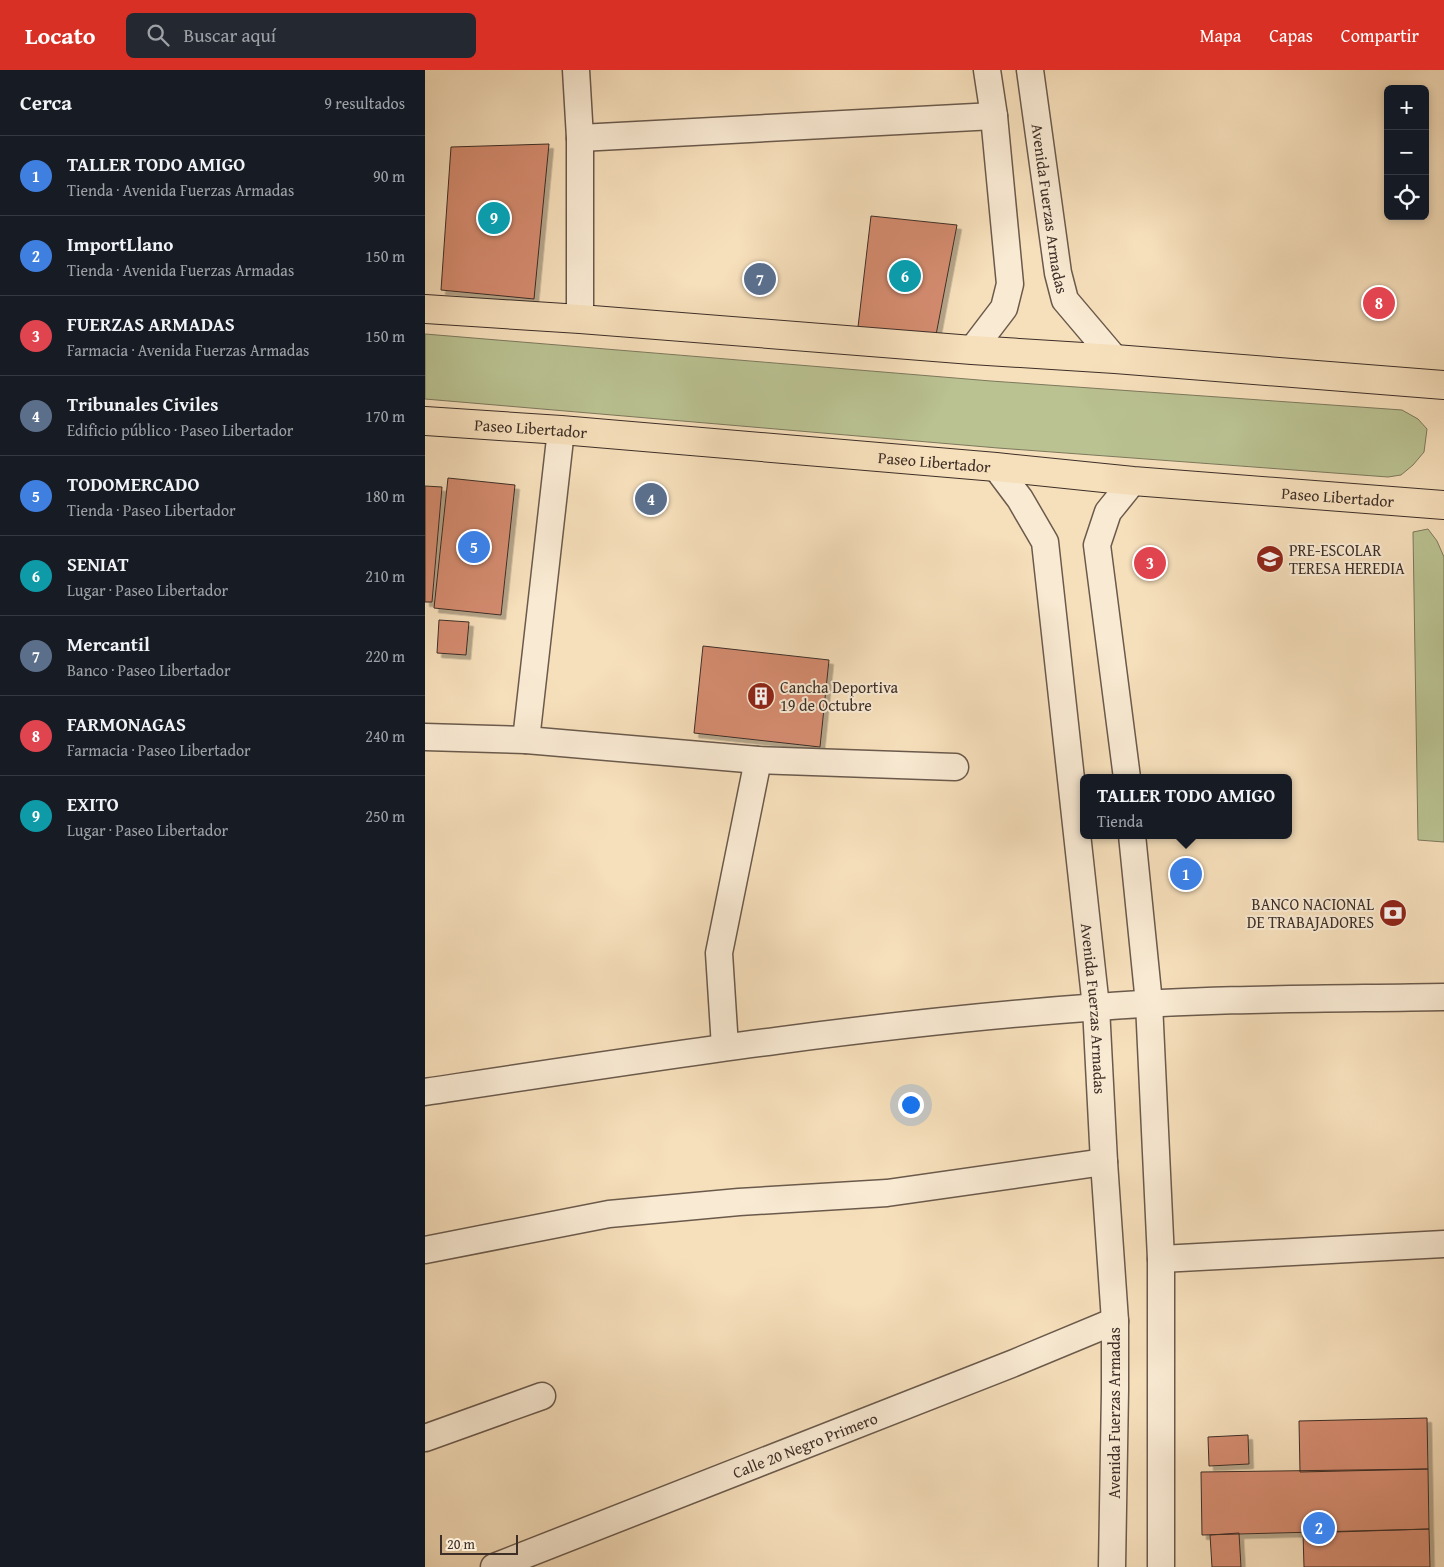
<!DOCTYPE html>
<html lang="es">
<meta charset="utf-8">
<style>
body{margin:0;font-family:"Gentium Book Plus",serif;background:#242831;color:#f1f3f6}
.controls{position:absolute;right:15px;top:15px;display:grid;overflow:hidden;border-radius:8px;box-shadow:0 2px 8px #0003}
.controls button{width:45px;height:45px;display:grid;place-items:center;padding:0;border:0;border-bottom:1px solid #363941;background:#171b24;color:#f1f3f6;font:25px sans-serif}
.scale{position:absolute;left:15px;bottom:12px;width:78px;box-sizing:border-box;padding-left:5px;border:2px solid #3d2e27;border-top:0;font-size:14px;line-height:18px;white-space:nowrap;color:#3d2e27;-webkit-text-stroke:4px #f9ead3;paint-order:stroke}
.you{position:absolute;left:485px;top:1034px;width:18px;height:18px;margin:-12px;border:4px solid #fff;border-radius:50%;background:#1a73e8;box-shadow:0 0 0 8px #1a73e833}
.badge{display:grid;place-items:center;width:32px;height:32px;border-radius:50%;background:#d93025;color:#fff;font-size:16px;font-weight:700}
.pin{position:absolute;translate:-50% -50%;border:2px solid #fff;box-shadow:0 1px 5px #0006}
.popup{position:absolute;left:655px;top:704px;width:212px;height:65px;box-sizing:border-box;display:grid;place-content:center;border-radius:8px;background:#171b24;filter:drop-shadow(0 1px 4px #0005);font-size:16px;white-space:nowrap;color:#9ea1a6}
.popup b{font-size:19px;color:#f1f3f6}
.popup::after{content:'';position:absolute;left:50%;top:100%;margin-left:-10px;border:10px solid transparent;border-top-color:#171b24}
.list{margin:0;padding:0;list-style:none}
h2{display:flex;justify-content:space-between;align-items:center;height:65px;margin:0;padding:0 20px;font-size:21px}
h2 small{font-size:16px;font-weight:400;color:#9ea1a6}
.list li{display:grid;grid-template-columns:32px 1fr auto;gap:15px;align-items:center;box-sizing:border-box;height:80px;padding:0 20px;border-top:1px solid #363941}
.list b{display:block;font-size:19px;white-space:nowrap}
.list p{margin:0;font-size:16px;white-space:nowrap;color:#9ea1a6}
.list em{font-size:16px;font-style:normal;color:#9ea1a6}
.icon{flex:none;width:28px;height:28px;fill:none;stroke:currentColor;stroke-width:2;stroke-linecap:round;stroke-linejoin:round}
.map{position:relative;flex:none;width:1019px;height:1497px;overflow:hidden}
header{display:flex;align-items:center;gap:30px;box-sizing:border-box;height:70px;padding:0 25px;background:#d93025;color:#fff}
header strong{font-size:24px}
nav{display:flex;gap:28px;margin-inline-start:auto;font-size:18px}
.search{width:350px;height:45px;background:#242831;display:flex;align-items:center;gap:12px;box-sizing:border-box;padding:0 18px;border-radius:8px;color:#9ea1a6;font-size:19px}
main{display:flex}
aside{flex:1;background:#171b24}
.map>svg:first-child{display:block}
</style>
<header>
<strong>Locato</strong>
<div class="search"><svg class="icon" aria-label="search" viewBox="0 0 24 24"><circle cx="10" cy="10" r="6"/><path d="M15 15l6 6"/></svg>Buscar aquí</div>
<nav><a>Mapa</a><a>Capas</a><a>Compartir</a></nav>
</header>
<main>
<aside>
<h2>Cerca<small>9 resultados</small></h2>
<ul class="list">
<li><span class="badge" style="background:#3f7fe0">1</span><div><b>TALLER TODO AMIGO</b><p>Tienda · Avenida Fuerzas Armadas</p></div><em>90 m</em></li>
<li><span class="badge" style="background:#3f7fe0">2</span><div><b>ImportLlano</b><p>Tienda · Avenida Fuerzas Armadas</p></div><em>150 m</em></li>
<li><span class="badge" style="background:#e0444e">3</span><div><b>FUERZAS ARMADAS</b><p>Farmacia · Avenida Fuerzas Armadas</p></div><em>150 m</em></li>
<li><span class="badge" style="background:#5c6f8a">4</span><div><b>Tribunales Civiles</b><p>Edificio público · Paseo Libertador</p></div><em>170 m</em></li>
<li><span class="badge" style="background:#3f7fe0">5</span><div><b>TODOMERCADO</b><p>Tienda · Paseo Libertador</p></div><em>180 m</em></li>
<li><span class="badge" style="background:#0f9aa8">6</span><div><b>SENIAT</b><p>Lugar · Paseo Libertador</p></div><em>210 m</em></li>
<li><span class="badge" style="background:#5c6f8a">7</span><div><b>Mercantil</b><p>Banco · Paseo Libertador</p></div><em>220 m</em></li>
<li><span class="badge" style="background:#e0444e">8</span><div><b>FARMONAGAS</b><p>Farmacia · Paseo Libertador</p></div><em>240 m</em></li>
<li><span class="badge" style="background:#0f9aa8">9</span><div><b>EXITO</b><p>Lugar · Paseo Libertador</p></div><em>250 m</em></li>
</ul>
</aside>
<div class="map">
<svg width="1019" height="1497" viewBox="0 0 1019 1497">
<defs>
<filter id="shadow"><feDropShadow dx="4.5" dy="4.5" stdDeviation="0" flood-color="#0004"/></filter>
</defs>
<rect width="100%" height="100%" fill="#f6dfbb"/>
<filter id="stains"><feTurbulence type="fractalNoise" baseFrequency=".004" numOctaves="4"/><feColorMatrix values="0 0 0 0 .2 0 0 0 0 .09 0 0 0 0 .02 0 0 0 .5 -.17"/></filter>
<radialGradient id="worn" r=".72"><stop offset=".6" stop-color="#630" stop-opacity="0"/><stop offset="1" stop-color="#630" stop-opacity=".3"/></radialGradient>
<path fill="#bac292" stroke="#7c785c" d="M0,264L566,311L977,340L993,349L1002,359L999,382L988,395L976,405L963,407L573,378L0,329Z
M1003,459L1012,471L1019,487V772L993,770L988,462Z"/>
<path fill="#d58c6f" stroke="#3d2e27" filter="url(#shadow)" d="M124,74L109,229L16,220L26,77Z
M446,146L532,155L511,265L433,257Z
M23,408L90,415L76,545L9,538Z
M0,416L17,417L7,532H0Z
M14,550L44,552L41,585L12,583Z
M278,576L404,590L395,677L269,663Z
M1002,1348L1003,1399L875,1402L874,1351Z
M823,1365L824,1394L784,1396L783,1367Z
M1003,1399L1004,1459L777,1465L776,1402Z
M1004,1459L1005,1497H879L878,1463Z
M814,1463L816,1497H787L785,1465Z"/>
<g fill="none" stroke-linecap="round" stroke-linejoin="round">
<g stroke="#6b5a4c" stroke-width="29">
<g id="minor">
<path d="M151,0L155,68V249"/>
<path id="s1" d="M605,0L633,203L640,230L690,289"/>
<path d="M155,68L569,46"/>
<path d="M547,280L579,238L585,214L569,46L562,0"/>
<path id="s2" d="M571,397L595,429L620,472L671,937L679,1092L690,1251V1320L687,1497"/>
<path d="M0,667L101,670L333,690L530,697"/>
<path d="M101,670L136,360"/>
<path d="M702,708L672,475L683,442L708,411"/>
<path d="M707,765L724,933L736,1189V1497"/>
<path d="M300,977L294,883L333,690"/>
<path d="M0,1022C224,988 448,953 674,937C789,928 904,929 1019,927"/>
<path d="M0,1180L184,1144L314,1132L462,1123L679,1092"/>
<path d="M736,1189L1019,1174"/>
<path d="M0,1368L117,1326"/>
<path id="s3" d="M69,1497L589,1293L690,1251"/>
</g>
</g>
<g stroke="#3d2e27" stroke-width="30">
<g id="major">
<path d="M0,239L155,249L547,280L690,289L1019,315"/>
<path id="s4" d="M0,351L136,360L571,397L708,411L1019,435"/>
</g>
</g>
<use href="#minor" stroke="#f9ead3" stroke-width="26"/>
<use href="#major" stroke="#f6dfbb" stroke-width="28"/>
</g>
<defs>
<g id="school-disc" transform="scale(1.4375)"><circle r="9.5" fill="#8f2418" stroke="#f9ead3"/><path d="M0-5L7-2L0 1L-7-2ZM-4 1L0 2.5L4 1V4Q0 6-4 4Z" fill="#fff"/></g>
<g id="building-disc" transform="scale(1.4375)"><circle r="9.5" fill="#8f2418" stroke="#f9ead3"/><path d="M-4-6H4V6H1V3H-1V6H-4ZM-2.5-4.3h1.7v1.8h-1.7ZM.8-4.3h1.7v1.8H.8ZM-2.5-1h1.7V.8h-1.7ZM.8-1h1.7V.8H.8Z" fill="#fff"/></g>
<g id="bank-disc" transform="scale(1.4375)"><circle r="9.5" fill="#8f2418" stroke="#f9ead3"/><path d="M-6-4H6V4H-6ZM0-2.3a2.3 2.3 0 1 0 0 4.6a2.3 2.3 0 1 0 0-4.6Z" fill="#fff"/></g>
</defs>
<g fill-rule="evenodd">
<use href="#school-disc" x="845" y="489"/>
<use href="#building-disc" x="336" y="626"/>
<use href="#bank-disc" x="968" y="843"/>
</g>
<g text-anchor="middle" stroke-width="4" stroke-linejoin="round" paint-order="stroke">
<g font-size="16" fill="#3d2e27" stroke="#f9ead3">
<text dy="6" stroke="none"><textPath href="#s1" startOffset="140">Avenida Fuerzas Armadas</textPath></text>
<text dy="6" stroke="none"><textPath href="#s4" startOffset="106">Paseo Libertador</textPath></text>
<text dy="6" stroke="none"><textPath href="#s4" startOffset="511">Paseo Libertador</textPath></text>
<text dy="6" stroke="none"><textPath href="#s4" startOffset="916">Paseo Libertador</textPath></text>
<text dy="6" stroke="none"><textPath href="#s2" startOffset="559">Avenida Fuerzas Armadas</textPath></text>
<text transform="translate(689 1343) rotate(-90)" y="6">Avenida Fuerzas Armadas</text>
<text dy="6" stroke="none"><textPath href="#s3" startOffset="334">Calle 20 Negro Primero</textPath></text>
</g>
<g font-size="16" fill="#3d2e27" stroke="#f9ead3" text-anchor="start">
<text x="864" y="486">PRE-ESCOLAR<tspan x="864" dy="18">TERESA HEREDIA</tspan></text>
<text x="355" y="623">Cancha Deportiva<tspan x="355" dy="18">19 de Octubre</tspan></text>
<text x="949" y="840" text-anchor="end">BANCO NACIONAL<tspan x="949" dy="18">DE TRABAJADORES</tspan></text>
</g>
</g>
<rect width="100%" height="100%" filter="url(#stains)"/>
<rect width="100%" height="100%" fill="url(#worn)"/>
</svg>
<div class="controls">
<button>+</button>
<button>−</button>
<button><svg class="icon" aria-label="locate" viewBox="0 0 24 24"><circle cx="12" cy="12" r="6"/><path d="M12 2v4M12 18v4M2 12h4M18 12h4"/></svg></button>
</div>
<div class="scale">20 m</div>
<div class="you"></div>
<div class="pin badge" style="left:761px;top:804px;background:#3f7fe0">1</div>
<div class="popup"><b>TALLER TODO AMIGO</b>Tienda</div>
<div class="pin badge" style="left:894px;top:1458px;background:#3f7fe0">2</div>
<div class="pin badge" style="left:725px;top:493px;background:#e0444e">3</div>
<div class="pin badge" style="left:226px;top:429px;background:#5c6f8a">4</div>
<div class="pin badge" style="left:49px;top:477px;background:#3f7fe0">5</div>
<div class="pin badge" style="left:480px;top:206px;background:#0f9aa8">6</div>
<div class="pin badge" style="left:335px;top:209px;background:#5c6f8a">7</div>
<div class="pin badge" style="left:954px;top:233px;background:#e0444e">8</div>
<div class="pin badge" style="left:69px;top:148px;background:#0f9aa8">9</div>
</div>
</main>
